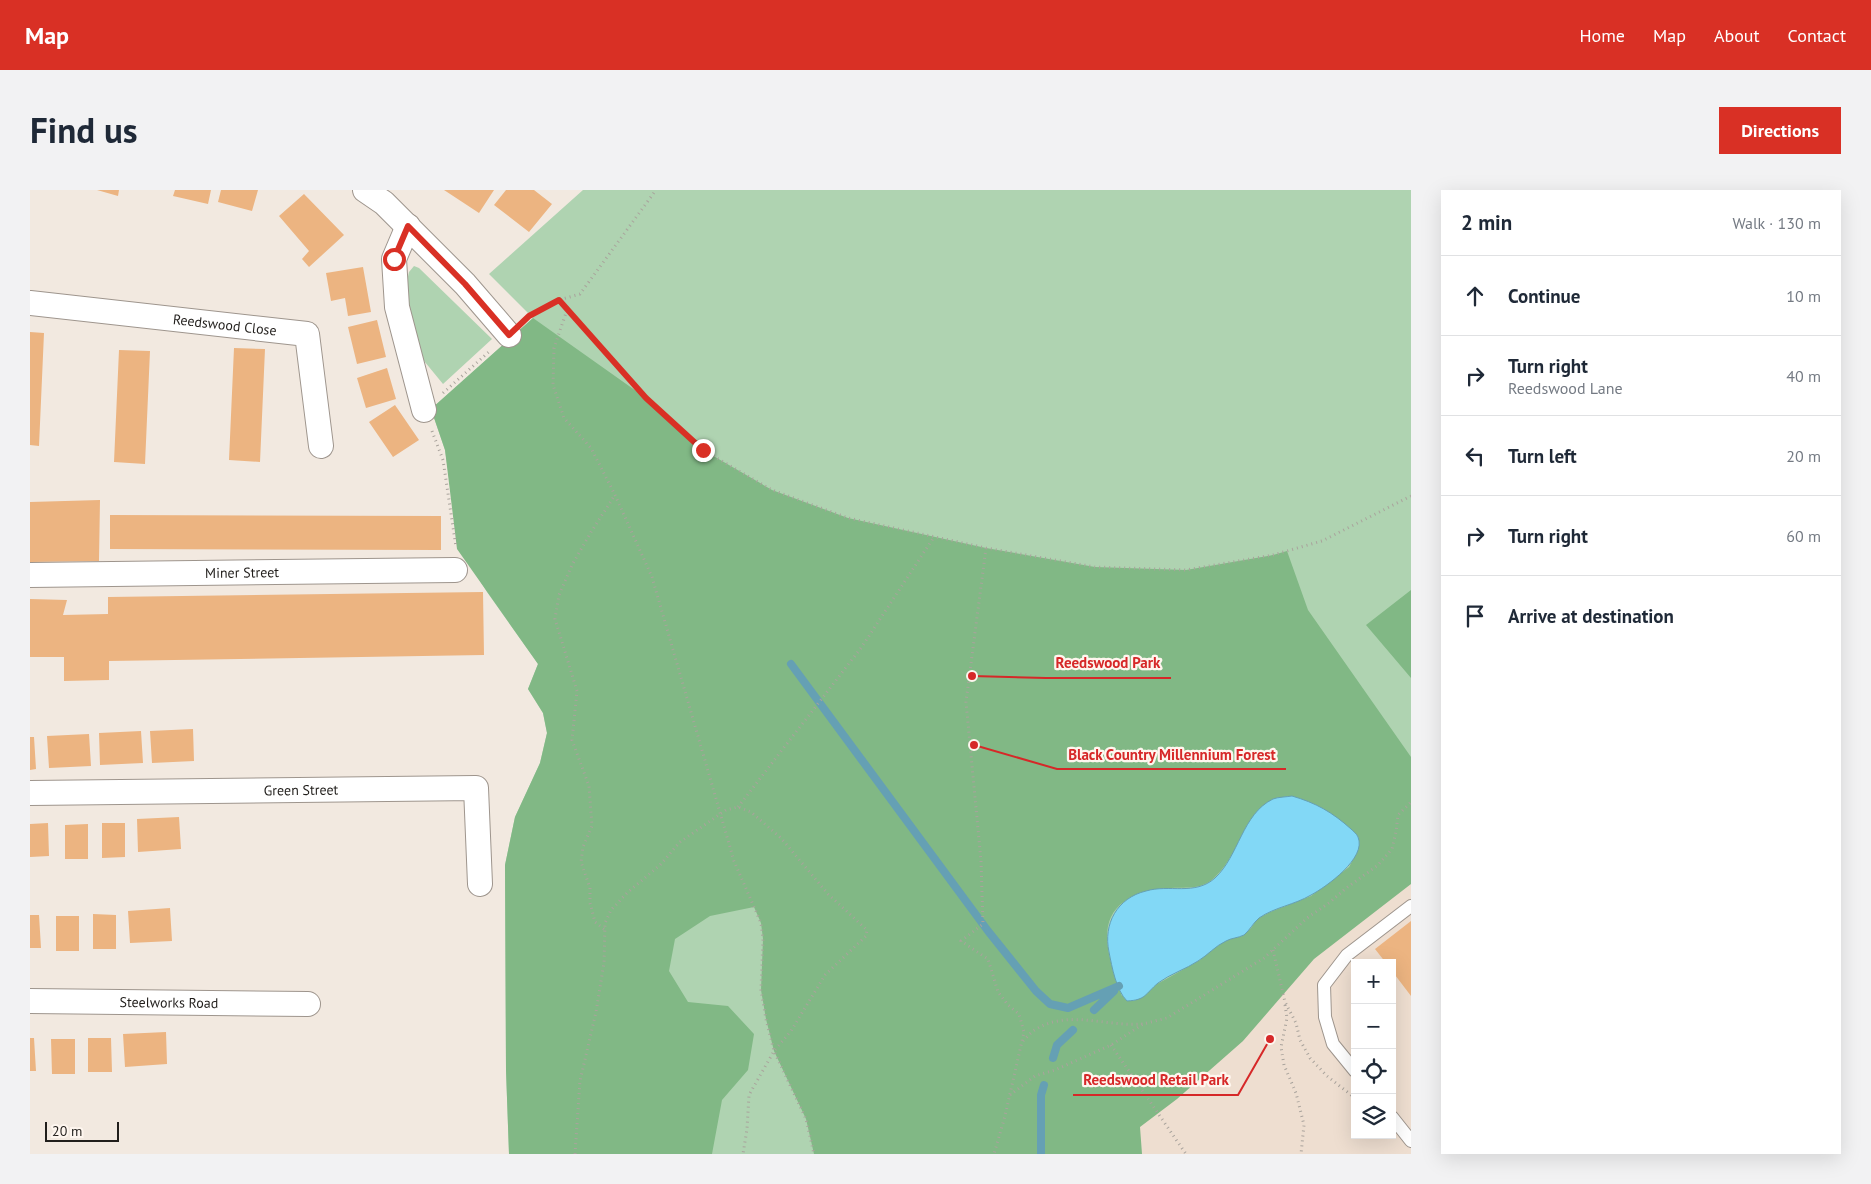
<!DOCTYPE html>
<meta charset="utf-8">
<style>
body{margin:0;font-family:"PT Sans",sans-serif;background:#f2f2f3;color:#1f2937}
.controls{position:absolute;right:15px;bottom:15px;display:grid;overflow:hidden;border-radius:0px;box-shadow:0 5px 20px #0002}
.controls button{width:45px;height:45px;display:grid;place-items:center;padding:0;border:0;border-bottom:1px solid #e0e1e3;background:#fff;color:#1f2937;font:25px sans-serif}
.scale{position:absolute;left:15px;bottom:12px;width:74px;box-sizing:border-box;padding-left:5px;border:2px solid #211e1b;border-top:0;font-size:14px;line-height:18px;white-space:nowrap;color:#211e1b;-webkit-text-stroke:4px #fef6ef;paint-order:stroke}
.stop{position:absolute;width:15px;height:15px;margin:-11px;border:4px solid #d93025;border-radius:50%;background:#fff}
.stop.end{background:#d93025;border-color:#fff;box-shadow:0 1px 5px #0008}
.list{margin:0;padding:0;list-style:none}
h2{display:flex;justify-content:space-between;align-items:center;height:65px;margin:0;padding:0 20px;font-size:21px}
h2 small{font-size:16px;font-weight:400;color:#747a83}
.list li{display:grid;grid-template-columns:32px 1fr auto;gap:15px;align-items:center;box-sizing:border-box;height:80px;padding:0 20px;border-top:1px solid #e0e1e3}
.list b{display:block;font-size:19px;white-space:nowrap}
.list p{margin:0;font-size:16px;white-space:nowrap;color:#747a83}
.list em{font-size:16px;font-style:normal;color:#747a83}
.icon{flex:none;width:28px;height:28px;fill:none;stroke:currentColor;stroke-width:2;stroke-linecap:round;stroke-linejoin:round}
.map{position:relative;flex:none;width:1381px;height:964px;overflow:hidden;border-radius:0px}
header{display:flex;align-items:center;gap:30px;box-sizing:border-box;height:70px;padding:0 25px;background:#d93025;color:#fff}
header strong{font-size:24px}
nav{display:flex;gap:28px;margin-inline-start:auto;font-size:18px}
.intro{display:flex;align-items:center;justify-content:space-between;box-sizing:border-box;height:120px;padding:0 30px}
h1{margin:0;font-size:35px}
.button{padding:12px 22px;border-radius:0px;background:#d93025;color:#fff;font-size:18px;font-weight:700}
main{display:flex;gap:30px;padding:0 30px}
aside{flex:1;background:#fff;border-radius:0px;box-shadow:0 5px 20px #0002}
.map>svg:first-child{display:block}
</style>
<header>
<strong>Map</strong>
<nav><a>Home</a><a>Map</a><a>About</a><a>Contact</a></nav>
</header>
<div class="intro"><h1>Find us</h1><a class="button">Directions</a></div>
<main>
<div class="map">
<svg width="1381" height="964" viewBox="0 0 1381 964">
<rect width="100%" height="100%" fill="#f2e9e0"/>
<path fill="#eeded0" fill-rule="evenodd" d="M1381,676V964H1083L1056,926ZM1325,773H1362V945H1325Z"/>
<path fill="#afd3b1" d="M553,0H1381V676L1056,926L1083,964H479L476,880L475,675L485,627L510,573L517,543L513,523L498,499L508,474L457,402L429,357L415,260L401,219L503,128L459,84Z
M384,76L389,78L462,149L413,194L390,166L379,137L376,95L379,82Z"/>
<path fill="#81b885" fill-rule="evenodd" d="M503,128L616,208L673,260L742,300L818,328L956,358L1065,377L1156,380L1243,365L1257,361L1278,420L1381,567V694L1284,769L1213,851L1147,909L1110,937L1112,964H784L776,929L744,861L736,829L731,800L733,749L731,733L724,717L680,726L645,749L639,781L658,812L698,816L724,844L718,880L692,910L682,964H479L476,880L475,675L485,627L510,573L517,543L513,523L498,499L508,474L427,359L415,260L401,219ZM1217,636L1328,646L1329,655L1326,664L1319,677L1281,706L1240,722L1227,729L1221,738L1212,746L1199,749L1184,757L1170,770L1129,793L1092,806C1083,778 1062,733 1095,711C1100,707 1110,706 1117,705C1125,703 1134,699 1142,698C1158,697 1172,700 1185,687C1199,674 1208,653 1217,636Z
M1381,400V488L1336,435Z"/>
<path fill="#82d8f6" stroke="#65a0b4" d="M1262,606C1286,613 1302,622 1321,639C1323,641 1327,644 1328,647C1337,668 1296,697 1281,705C1264,715 1245,717 1229,728C1223,733 1220,740 1214,745C1208,748 1201,748 1196,751C1185,756 1178,765 1168,771C1156,779 1140,784 1128,793C1115,804 1116,810 1097,811C1086,800 1082,777 1079,762C1073,734 1087,708 1116,701C1139,694 1165,706 1185,688C1209,666 1212,624 1243,609C1248,607 1256,607 1262,606Z"/>
<g fill="none" stroke-linecap="round" stroke-linejoin="round">
<path stroke="#65a0b4" stroke-width="8" d="M761,474L958,741L1006,801L1020,814L1038,818L1089,796
M1064,820L1084,801
M1023,868L1027,855L1043,840
M1011,964V905L1014,895"/>
</g>
<path fill="#ecb481" d="M67,0H89L88,6Z
M145,0H181L178,14L143,6Z
M191,0H228L222,21L188,12Z
M414,0H464L449,23Z
M476,0H504L522,14L499,42L464,15Z
M274,4L314,45L279,77L272,69L279,61L249,26Z
M333,77L341,122L318,126L315,108L301,111L296,83Z
M347,130L356,167L327,174L318,137Z
M0,142L14,143L9,256L0,255Z
M204,158L235,159L230,272L199,270Z
M89,160L120,161L115,274L84,272Z
M357,178L366,209L336,218L327,188Z
M365,215L389,250L363,267L339,232Z
M70,310L69,371L0,372V312Z
M80,325L411,326V360L80,359Z
M453,402L454,465L79,471V490L34,491V467H0V409L37,410L33,425L78,424V407Z
M163,539L164,571L122,573L120,541Z
M111,541L113,573L70,575L69,543Z
M59,544L61,576L19,578L17,546Z
M0,547H4L6,579L0,580Z
M149,627L151,659L108,662L107,629Z
M18,633L19,666L0,667V634Z
M72,633H95V667L72,668Z
M58,634V669H35V635Z
M140,718L142,751L100,753L98,721Z
M63,724L86,725V759H63Z
M0,725H9L11,758H0Z
M26,726H49V761H26Z
M1381,731V806L1362,781V773H1356L1345,759Z
M136,842L137,874L95,877L93,844Z
M0,848H4L6,881H0Z
M58,848H81L82,882H58Z
M21,849H45V884H22Z"/>
<g fill="none" stroke-linecap="round" stroke-linejoin="round">
<g stroke="#9e958d" stroke-width="14">
<path id="service" d="M1325,881L1303,854L1295,827L1294,795L1317,765L1381,716
M1362,927L1381,951"/>
</g>
<g stroke="#9e958d" stroke-width="26">
<g id="minor">
<path d="M335,0L354,13L435,94L479,145"/>
<path d="M378,36L364,69L367,117L394,220"/>
<path id="s1" d="M0,113L277,144L291,256"/>
<path id="s2" d="M0,385L425,380"/>
<path id="s3" d="M0,603L446,598L450,694"/>
<path id="s4" d="M0,811L278,814"/>
</g>
</g>
<path stroke="#a9a39c" stroke-width="3" stroke-dasharray="1 4" stroke-linecap="butt" d="M529,110L616,208L673,260L742,300L818,328L956,358L1065,377L1156,380L1243,365L1292,351L1381,306
M537,120L524,158L523,195L534,228L561,258L585,305L622,387L704,671L731,733L733,749L731,800L736,829L744,861L776,929L784,964
M495,129L529,110L550,104L626,0
M413,203L461,160
M402,241L413,270L426,357
M956,358L936,512L951,671L953,734L931,751L958,769L968,802L978,815L989,824L994,842L975,926L964,964
M708,617L831,458L904,347
M574,739L565,732L560,713V698L551,672L553,657L562,636L559,596L542,550L547,501L525,429L529,405L542,375L561,342L585,305
M1243,760L1255,812L1266,833L1270,850L1280,868L1297,886L1325,908
M1255,815L1257,828L1251,857L1254,875L1266,903L1274,935L1271,964
M993,851C998,846 1002,841 1008,838C1040,820 1078,837 1113,834
M1081,855L1156,964
M980,905L1005,886L1025,880L1081,855L1113,834L1137,828L1234,768L1277,728L1299,713L1315,699L1348,675L1362,659L1366,642L1368,625L1381,612
M545,964L550,891L566,822L574,773L575,733L581,720L597,703L630,675L650,652L696,620L708,617L721,622L751,648L798,704L837,740L836,746L795,785L761,841L744,861L719,905L717,939L713,964"/>
<use href="#service" stroke="#fff" stroke-width="12"/>
<use href="#minor" stroke="#fff" stroke-width="24"/>
</g>
<g fill="none" stroke-linecap="round" stroke-linejoin="round">
<path stroke="#d93025" stroke-width="6" d="M364,69L378,36L435,94L479,145L499,126L529,110L616,208L673,260"/>
</g>
<g text-anchor="middle" stroke-width="4.5" stroke-linejoin="round" paint-order="stroke">
<g font-size="14" fill="#211e1b" stroke="#fef6ef">
<text dy="5" stroke="none"><textPath href="#s1" startOffset="196">Reedswood Close</textPath></text>
<text dy="5" stroke="none"><textPath href="#s2" startOffset="212">Miner Street</textPath></text>
<text dy="5" stroke="none"><textPath href="#s3" startOffset="271">Green Street</textPath></text>
<text dy="5" stroke="none"><textPath href="#s4" startOffset="139">Steelworks Road</textPath></text>
</g>
</g>
<path fill="none" stroke="#d62828" stroke-width="2" d="M942 486L1016 488H1141M944 555L1027 579H1256M1240 849L1208 905H1043"/>
<g fill="#d62828" stroke="#fef6ef" stroke-width="2">
<circle cx="942" cy="486" r="5"/>
<circle cx="944" cy="555" r="5"/>
<circle cx="1240" cy="849" r="5"/>
</g>
<g font-size="15" text-anchor="middle" font-weight="bold" fill="#d62828" stroke="#fef6ef" stroke-width="4.5" stroke-linejoin="round" paint-order="stroke">
<text x="1078" y="478">Reedswood Park</text>
<text x="1142" y="570">Black Country Millennium Forest</text>
<text x="1126" y="895">Reedswood Retail Park</text>
</g>
</svg>
<div class="controls">
<button>+</button>
<button>−</button>
<button><svg class="icon" aria-label="locate" viewBox="0 0 24 24"><circle cx="12" cy="12" r="6"/><path d="M12 2v4M12 18v4M2 12h4M18 12h4"/></svg></button>
<button><svg class="icon" aria-label="layers" viewBox="0 0 24 24"><path d="M12 4l9 5-9 5-9-5zM3 14l9 5 9-5"/></svg></button>
</div>
<div class="scale">20 m</div>
<div class="stop" style="left:364px;top:69px"></div>
<div class="stop end" style="left:673px;top:260px"></div>
</div>
<aside>
<h2>2 min<small>Walk · 130 m</small></h2>
<ul class="list">
<li><svg class="icon" aria-label="ahead" viewBox="0 0 24 24"><path d="M12 20V5M6 11l6-6 6 6"/></svg><div><b>Continue</b></div><em>10 m</em></li>
<li><svg class="icon" aria-label="right" viewBox="0 0 24 24"><path d="M7 20v-9h11M14 6l5 5-5 5"/></svg><div><b>Turn right</b><p>Reedswood Lane</p></div><em>40 m</em></li>
<li><svg class="icon" aria-label="left" viewBox="0 0 24 24"><path d="M17 20v-9H6M10 6l-5 5 5 5"/></svg><div><b>Turn left</b></div><em>20 m</em></li>
<li><svg class="icon" aria-label="right" viewBox="0 0 24 24"><path d="M7 20v-9h11M14 6l5 5-5 5"/></svg><div><b>Turn right</b></div><em>60 m</em></li>
<li><svg class="icon" aria-label="arrive" viewBox="0 0 24 24"><path d="M6 21V4h12l-3 4 3 4H6"/></svg><div><b>Arrive at destination</b></div></li>
</ul>
</aside>
</main>
